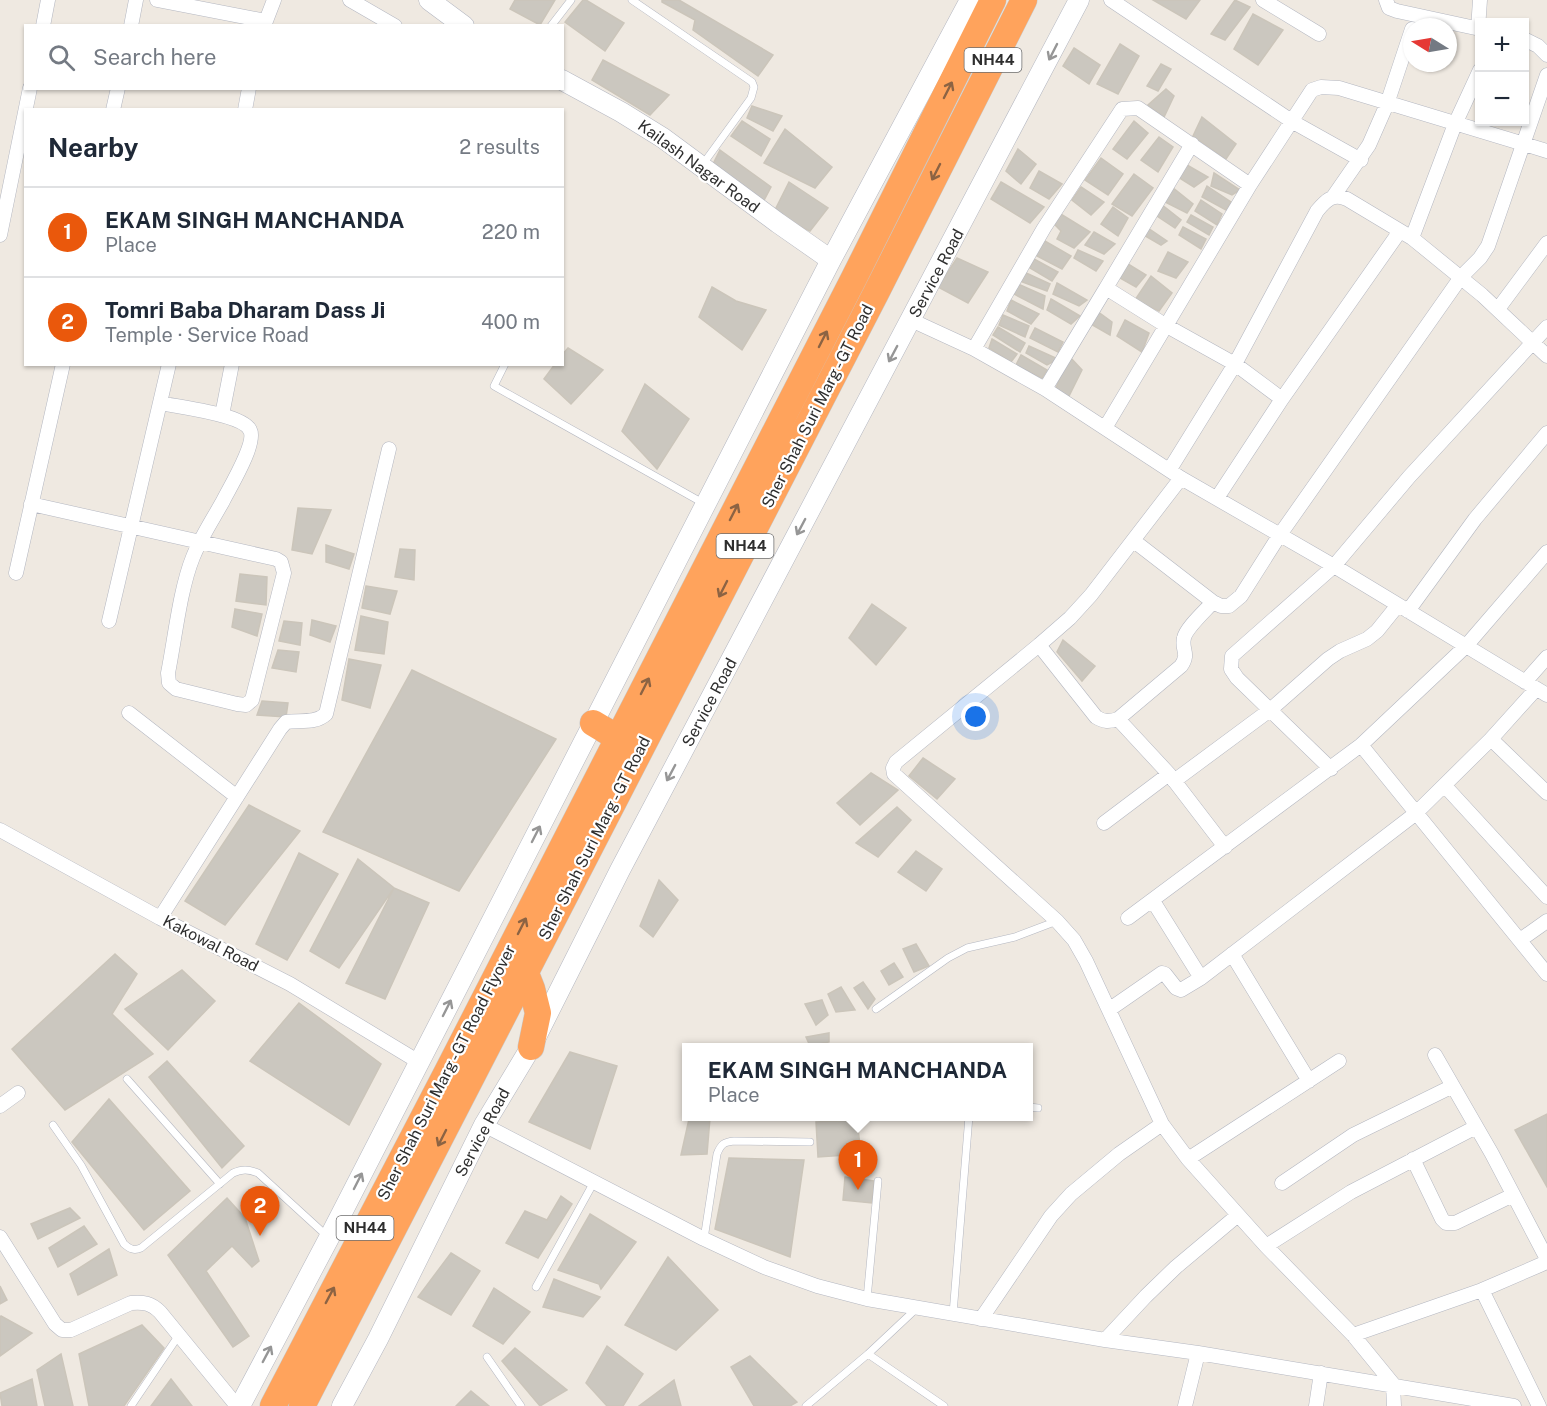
<!DOCTYPE html>
<meta charset="utf-8">
<style>
body{margin:0;font-family:"Public Sans",sans-serif;background:#f6f6f7;color:#1f2937}
.controls{position:absolute;right:18px;top:18px;display:grid;overflow:hidden;border-radius:0px;box-shadow:0 2px 4px #0004}
.controls button{width:54px;height:54px;display:grid;place-items:center;padding:0;border:0;border-bottom:2px solid #e0e1e3;background:#fff;color:#1f2937;font:30px sans-serif}
.compass{position:absolute;left:1403px;top:18px;width:54px;height:54px;border-radius:50%;background:#fff;box-shadow:0 2px 4px #0004;rotate:281deg}
.you{position:absolute;left:976px;top:717px;width:21px;height:21px;margin:-15px;border:4px solid #fff;border-radius:50%;background:#1a73e8;box-shadow:0 0 0 9px #1a73e833}
.badge{display:grid;place-items:center;width:39px;height:39px;border-radius:50%;background:#ea580c;color:#fff;font-size:20px;font-weight:700}
.pin{position:absolute;translate:-50% -50px;filter:drop-shadow(0 2px 3px #0008)}
.pin::after{content:'';position:absolute;top:32px;width:21px;height:18px;background:inherit;clip-path:polygon(0 0,100% 0,50% 100%)}
.popup{position:absolute;left:682px;top:1043px;width:351px;height:78px;box-sizing:border-box;display:grid;place-content:center;border-radius:0px;background:#fff;filter:drop-shadow(0 2px 4px #0005);font-size:20px;white-space:nowrap;color:#747a83}
.popup b{font-size:22px;color:#1f2937}
.popup::after{content:'';position:absolute;left:50%;top:100%;margin-left:-12px;border:12px solid transparent;border-top-color:#fff}
.list{margin:0;padding:0;list-style:none}
h2{display:flex;justify-content:space-between;align-items:center;height:78px;margin:0;padding:0 24px;font-size:26px}
h2 small{font-size:20px;font-weight:400;color:#747a83}
.list li{display:grid;grid-template-columns:39px 1fr auto;gap:18px;align-items:center;box-sizing:border-box;height:90px;padding:0 24px;border-top:2px solid #e0e1e3}
.list b{display:block;font-size:22px;white-space:nowrap}
.list p{margin:0;font-size:20px;white-space:nowrap;color:#747a83}
.list em{font-size:20px;font-style:normal;color:#747a83}
.icon{flex:none;width:33px;height:33px;fill:none;stroke:currentColor;stroke-width:2;stroke-linecap:round;stroke-linejoin:round}
.map{position:relative;flex:none;width:1547px;height:1406px;overflow:hidden}
.search{position:absolute;background:#fff;box-shadow:0 2px 4px #0004;left:24px;top:24px;width:540px;height:66px;display:flex;align-items:center;gap:15px;box-sizing:border-box;padding:0 21px;border-radius:0px;color:#747a83;font-size:22px}
.panel{position:absolute;background:#fff;box-shadow:0 2px 4px #0004;left:24px;top:108px;width:540px;height:258px;border-radius:0px}
.map>svg:first-child{display:block}
</style>
<div class="map">
<svg width="1547" height="1406" viewBox="0 0 1547 1406">
<rect width="100%" height="100%" fill="#efe9e1"/>
<path fill="#cbc7bf" stroke="#cbc5ba" stroke-width="1.5" d="M515,0H555L540,25L510,9Z
M583,0H586L624,23L605,51L565,22Z
M662,0H679L773,55L758,76L693,30L695,20L662,2Z
M1153,0H1200L1186,19Z
M1235,0L1250,7L1225,40L1211,34Z
M1253,14L1283,30L1258,65L1234,49Z
M1120,44L1139,56L1118,94L1097,84Z
M1074,48L1100,65L1089,84L1063,66Z
M603,60L669,95L650,115L592,80Z
M1161,64L1171,69L1158,91L1147,86Z
M1166,89L1174,96L1164,117L1148,105Z
M752,106L782,116L773,131L747,118Z
M1202,117L1236,144L1226,159L1193,136Z
M742,121L770,139L761,156L731,136Z
M1134,121L1148,133L1127,159L1113,149Z
M785,129L832,167L815,188L764,163Z
M1159,137L1173,147L1158,172L1141,160Z
M1018,149L1036,164L1021,184L1006,171Z
M720,150L771,187L762,204L712,166Z
M1101,158L1123,174L1108,195L1085,180Z
M1187,165L1208,177L1194,187L1178,177Z
M1039,171L1062,184L1049,199L1030,188Z
M1214,173L1240,190L1232,195L1211,186Z
M1134,174L1153,188L1132,216L1112,204Z
M789,182L828,208L810,231L773,214Z
M1001,182L1044,207L1030,223L991,199Z
M1207,186L1231,202L1226,210L1202,197Z
M1081,187L1104,202L1091,215L1072,200Z
M1172,187L1193,204L1187,213L1163,201Z
M1201,200L1222,214L1217,225L1195,211Z
M1161,204L1181,220L1175,228L1154,214Z
M1113,207L1128,218L1118,236L1101,224Z
M1059,213L1090,232L1074,248L1057,239L1061,231L1053,223Z
M1191,215L1213,227L1209,235L1187,222Z
M1183,227L1206,239L1201,249L1179,235Z
M1148,228L1167,241L1161,245L1142,234Z
M1094,232L1115,244L1104,254L1085,245Z
M1043,240L1071,256L1062,269L1035,255Z
M1078,250L1103,261L1096,271L1074,258Z
M1168,252L1188,262L1176,278L1158,271Z
M957,258L988,272L968,303L938,287Z
M1034,259L1058,272L1052,281L1030,268Z
M1128,264L1146,275L1136,287L1120,278Z
M1024,272L1050,284L1047,291L1020,281Z
M1151,276L1172,293L1159,311L1135,300Z
M1057,283L1087,300L1079,306L1053,294Z
M1018,284L1045,296L1043,309L1014,294Z
M712,287L736,301L766,310L742,350L699,317Z
M1051,299L1080,316L1071,324L1047,310Z
M1011,300L1039,314L1031,324L1007,311Z
M1097,311L1112,322L1110,335L1089,323Z
M1003,315L1029,326L1025,337L999,325Z
M1125,320L1149,333L1142,352L1117,336Z
M998,327L1025,343L1020,352L993,335Z
M1035,328L1063,342L1058,352L1030,338Z
M992,339L1017,354L1011,362L989,348Z
M1029,346L1058,359L1047,365L1026,353Z
M568,348L603,370L571,404L544,379L555,364H562V355Z
M1021,355L1047,370L1042,378L1016,365Z
M1069,356L1082,370L1068,398L1056,388Z
M645,384L689,419L657,469L622,431Z
M298,508L331,510L312,554L292,550Z
M326,545L354,554L349,569L326,562Z
M400,549L415,550L414,580L395,577Z
M240,574L267,577L266,605L236,601Z
M366,586L397,591L390,614L362,608Z
M872,604L906,628L876,665L849,638Z
M235,609L262,614L257,636L232,627Z
M361,616L388,622L384,654L355,650Z
M312,620L336,626L330,642L310,635Z
M284,621L302,623L300,645L279,641Z
M1063,640L1095,666L1082,681L1057,652Z
M278,650L299,652L296,672L272,668Z
M349,659L381,665L370,708L342,700Z
M412,670L556,739L459,891L323,832Z
M262,701L288,703L286,717L257,715Z
M923,758L955,779L937,799L909,776Z
M871,773L898,790L860,825L837,803Z
M249,805L300,831L225,925L185,901Z
M897,807L911,820L878,857L856,843Z
M916,851L942,869L926,891L898,872Z
M299,853L338,874L287,960L256,944Z
M358,859L394,888L339,968L310,951Z
M659,880L678,900L653,937L640,926Z
M394,888L429,903L385,999L346,983Z
M916,944L929,966L914,972L903,949Z
M115,954L137,974L112,1014L153,1054L65,1110L12,1049Z
M894,963L903,977L889,985L881,971Z
M182,970L215,1001L168,1050L125,1009Z
M863,982L875,999L868,1009L854,988Z
M841,987L855,1010L836,1012L828,994Z
M822,1000L828,1015L816,1025L805,1004Z
M299,1003L381,1064L349,1125L250,1061Z
M829,1033V1042L810,1046L806,1037Z
M570,1052L617,1066L590,1149L529,1122Z
M167,1061L244,1146L222,1168L149,1077Z
M109,1099L190,1191L144,1230L72,1142Z
M1547,1114V1187L1515,1130Z
M710,1118L707,1154L681,1155L689,1119Z
M857,1120L861,1154L818,1157L816,1122Z
M729,1158L804,1160L790,1257L715,1229Z
M845,1177L874,1181L872,1203L843,1200Z
M561,1196L572,1204L538,1258L506,1243L525,1211L547,1220Z
M227,1198L245,1218L259,1261L252,1267L232,1246L206,1271L249,1336L233,1347L168,1255Z
M70,1208L80,1218L38,1239L31,1224Z
M590,1214L636,1242L601,1289L599,1284L558,1270Z
M84,1226L97,1244L58,1267L49,1248Z
M109,1249L117,1275L78,1295L70,1274Z
M451,1253L480,1271L451,1315L418,1297Z
M668,1257L718,1310L676,1350L625,1325Z
M554,1279L600,1297L583,1317L543,1307Z
M0,1286L7,1300L0,1304Z
M494,1288L530,1312L503,1344L473,1326Z
M1,1316L32,1333L0,1356V1317Z
M142,1325L164,1348L124,1406H89L79,1354Z
M607,1346L643,1374L623,1406H607L586,1383Z
M515,1348L567,1390L540,1406L502,1361Z
M61,1354L73,1406H45L37,1370Z
M750,1356L797,1402L790,1406H754L731,1367Z
M32,1379L37,1406H2L0,1393Z
M171,1379L192,1406H151Z
M674,1380L681,1406H639Z
M471,1391L489,1406H456Z"/>
<g fill="none" stroke-linecap="round" stroke-linejoin="round">
<g stroke="#b4b7c1" stroke-width="8">
<path id="lane" d="M632,0L752,82L754,87L751,98L703,164
M551,26L571,0
M505,364L494,386L703,503
M876,1009L948,958L967,948L1015,937L1057,921
M127,1079L220,1184
M1029,1107L1038,1108
M53,1125L81,1165L124,1244C130,1249 134,1251 141,1248L233,1173C242,1169 248,1169 258,1173L327,1236
M704,1239L717,1154C721,1144 724,1142 734,1141L810,1142
M536,1287L594,1182
M867,1299L878,1181
M953,1314L969,1116
M868,1354L944,1406
M487,1357L521,1406
M131,1406L179,1335
M806,1406L868,1354L917,1308"/>
</g>
<g stroke="#b4b7c1" stroke-width="15">
<path id="street" d="M157,0L266,21
M350,0L395,26
M1111,0L1293,122L1361,160
M1263,0L1319,34
M1386,0L1389,8L1397,11L1480,29
M43,26L48,0
M131,26L136,0
M264,26L274,0
M1478,29L1480,0
M1524,39L1538,46L1547,55
M113,110L118,88
M245,110L249,88
M1333,197L1369,145L1387,104L1412,29
M0,235L30,88
M1412,238L1455,124L1480,70
M1106,288L1192,144
M1498,309L1547,243
M911,320L974,349L1045,389L1181,478L1334,566L1547,695
M974,349L1044,228L1122,109L1138,108L1250,185
M1045,389L1106,288L1165,325L1235,364L1282,399
M222,415L232,364
M1105,428L1250,185L1312,90L1321,87L1339,88L1547,151
M1170,469L1235,364L1317,211C1326,200 1333,193 1347,199L1412,238L1482,295L1547,356
M1181,478L1091,595L1070,618L1039,645L896,762L893,768L894,774L1057,921L1074,940L1086,961L1162,1124L1188,1159L1266,1246L1353,1335L1393,1384L1394,1406
M1217,498L1282,399L1400,231
M31,504L276,559L281,562L284,573L252,700L246,705L237,704L176,689L169,683L168,673C175,638 180,589 193,557C201,537 213,519 223,501C230,487 257,443 250,430C242,414 178,407 160,403
M1134,541L1213,602L1221,606H1229L1241,596L1279,536L1461,277L1480,258L1488,246L1547,75
M16,573L63,364
M1408,611L1475,519L1547,433
M109,621L169,364
M1039,645L1096,717C1104,722 1109,722 1118,719L1181,666C1190,653 1181,650 1184,638C1186,628 1206,610 1213,602
M1525,682L1547,657
M129,713L237,797
M1118,719L1169,774L1225,847
M1491,739L1547,793
M1361,745L1547,974
M1331,769L1237,678L1231,669L1232,656L1334,566L1409,477L1547,327
M1174,781L1270,710L1328,659L1340,651L1367,639L1377,631L1398,605
M1445,786L1547,897
M1104,823L1169,774
M0,830L160,918L290,984L419,1062
M1153,901L1201,978
M160,918L280,729L286,722C300,720 315,724 326,714L389,449
M1128,918L1361,745L1466,646L1547,552
M1520,940L1547,921
M1232,954L1309,1081
M1110,1009L1162,973L1165,974L1176,988L1181,990L1201,978L1415,814L1491,739L1536,689
M1435,1055L1492,1154L1547,1259
M0,1106L18,1093
M484,1125L704,1239L764,1267L817,1286L867,1299L1105,1340L1198,1353L1514,1406
M1188,1159L1339,1061
M1413,1159L1442,1219L1446,1223H1455L1513,1195
M1282,1183L1353,1135L1453,1086
M0,1237L55,1324L62,1330H71L131,1303C144,1302 151,1303 160,1312L237,1406
M1266,1246L1351,1192L1476,1127
M1482,1290L1539,1406
M981,1319L1051,1216L1071,1194L1119,1154L1162,1124
M1353,1335L1482,1290L1547,1262
M1105,1340L1146,1296L1176,1267L1238,1215
M1185,1406L1198,1353
M1316,1406L1321,1373"/>
</g>
<g stroke="#b4b7c1" stroke-width="21">
<path id="secondary" d="M429,0L464,26
M562,80L621,112L663,138L778,223L831,260
M240,1406L329,1238L831,260L970,0
M342,1406L378,1339L484,1125L531,1047L620,870L1079,0"/>
</g>
<g stroke="#c9c9c9" stroke-width="27">
<path id="highway" d="M593,723L618,738
M525,971L532,989L538,1013L531,1047
M273,1406L447,1072L854,278L993,0
M302,1406L876,293L1024,0"/>
</g>
<use href="#lane" stroke="#fff" stroke-width="7"/>
<use href="#street" stroke="#fff" stroke-width="14"/>
<use href="#secondary" stroke="#fff" stroke-width="20"/>
<use href="#highway" stroke="#ffa35c" stroke-width="26"/>
</g>
<defs><path id="oneway-shaft" d="M-6 0H5M1.5-3L5.5 0L1.5 3" fill="none" stroke-width="1.6" stroke-linecap="round" stroke-linejoin="round" transform="scale(1.5)"/></defs>
<g stroke="#969696">
<use href="#oneway-shaft" transform="translate(1053 52) rotate(117)"/>
<use href="#oneway-shaft" transform="translate(893 354) rotate(118)"/>
<use href="#oneway-shaft" transform="translate(801 527) rotate(118)"/>
<use href="#oneway-shaft" transform="translate(671 773) rotate(118)"/>
<use href="#oneway-shaft" transform="translate(536 834) rotate(-63)"/>
<use href="#oneway-shaft" transform="translate(447 1008) rotate(-63)"/>
<use href="#oneway-shaft" transform="translate(358 1181) rotate(-63)"/>
<use href="#oneway-shaft" transform="translate(267 1354) rotate(-62)"/>
</g>
<g stroke="#8c6343">
<use href="#oneway-shaft" transform="translate(948 90) rotate(-63)"/>
<use href="#oneway-shaft" transform="translate(936 172) rotate(117)"/>
<use href="#oneway-shaft" transform="translate(823 339) rotate(-63)"/>
<use href="#oneway-shaft" transform="translate(734 512) rotate(-63)"/>
<use href="#oneway-shaft" transform="translate(723 589) rotate(117)"/>
<use href="#oneway-shaft" transform="translate(645 686) rotate(-63)"/>
<use href="#oneway-shaft" transform="translate(522 926) rotate(-63)"/>
<use href="#oneway-shaft" transform="translate(442 1138) rotate(117)"/>
<use href="#oneway-shaft" transform="translate(330 1295) rotate(-62)"/>
</g>
<g text-anchor="middle" stroke-width="4.5" stroke-linejoin="round" paint-order="stroke">
<g fill="#fff" stroke="#6d6d6d" stroke-width="1.5">
<rect x="964.5" y="48" width="57" height="24" rx="4.5"/>
<rect x="716.5" y="534" width="57" height="24" rx="4.5"/>
<rect x="336.5" y="1216" width="57" height="24" rx="4.5"/>
</g>
<g font-size="15" font-weight="bold" fill="#2e2e2e">
<text x="993" y="65">NH44</text>
<text x="745" y="551">NH44</text>
<text x="365" y="1233">NH44</text>
</g>
<g font-size="16" fill="#2e2e2e" stroke="#fff">
<text transform="translate(699 166) rotate(36)" y="6">Kailash Nagar Road</text>
<text transform="translate(936 273) rotate(-62)" y="6">Service Road</text>
<text transform="translate(817 406) rotate(-63)" y="6">Sher Shah Suri Marg - GT Road</text>
<text transform="translate(709 702) rotate(-62)" y="6">Service Road</text>
<text transform="translate(594 838) rotate(-63)" y="6">Sher Shah Suri Marg - GT Road</text>
<text transform="translate(211 943) rotate(27)" y="6">Kakowal Road</text>
<text transform="translate(446 1072) rotate(-63)" y="6">Sher Shah Suri Marg - GT Road Flyover</text>
<text transform="translate(482 1132) rotate(-62)" y="6">Service Road</text>
</g>
</g>
</svg>
<div class="controls">
<button>+</button>
<button>−</button>
</div>
<svg class="compass" viewBox="-18 -18 36 36"><path d="M0-13l5 13h-10z" fill="#e53935"/><path d="M0 13l5-13h-10z" fill="#747a83"/></svg>
<div class="you"></div>
<div class="pin badge" style="left:858px;top:1190px">1</div>
<div class="popup"><b>EKAM SINGH MANCHANDA</b>Place</div>
<div class="pin badge" style="left:260px;top:1236px">2</div>
<div class="search"><svg class="icon" aria-label="search" viewBox="0 0 24 24"><circle cx="10" cy="10" r="6"/><path d="M15 15l6 6"/></svg>Search here</div>
<section class="panel">
<h2>Nearby<small>2 results</small></h2>
<ul class="list">
<li><span class="badge">1</span><div><b>EKAM SINGH MANCHANDA</b><p>Place</p></div><em>220 m</em></li>
<li><span class="badge">2</span><div><b>Tomri Baba Dharam Dass Ji</b><p>Temple · Service Road</p></div><em>400 m</em></li>
</ul>
</section>
</div>
